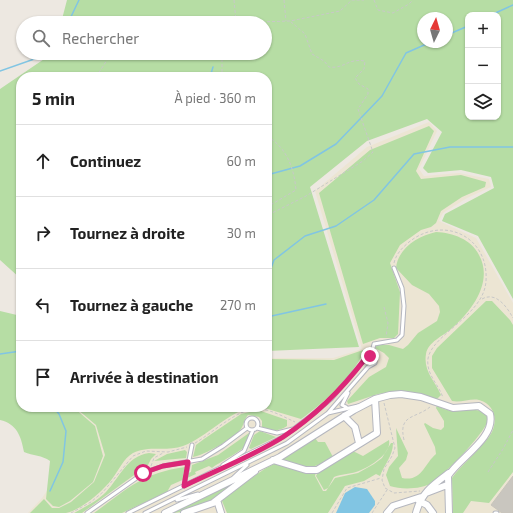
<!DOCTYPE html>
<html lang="fr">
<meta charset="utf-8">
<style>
body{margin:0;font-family:"Exo 2",sans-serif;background:#f2f2f2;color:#222}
.controls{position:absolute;right:12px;top:12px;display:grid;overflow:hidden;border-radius:8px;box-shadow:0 1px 3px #0004}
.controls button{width:36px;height:36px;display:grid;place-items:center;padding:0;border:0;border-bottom:1px solid #e0e0e0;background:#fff;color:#222;font:20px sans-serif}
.compass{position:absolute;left:417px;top:12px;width:36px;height:36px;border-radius:50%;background:#fff;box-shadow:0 1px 3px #0004;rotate:5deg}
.stop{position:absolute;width:12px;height:12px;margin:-9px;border:3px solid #db2777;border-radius:50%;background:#fff}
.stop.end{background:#db2777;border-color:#fff;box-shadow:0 1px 4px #0008}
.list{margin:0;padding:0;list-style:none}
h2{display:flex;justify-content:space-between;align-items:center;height:52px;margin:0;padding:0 16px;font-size:17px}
h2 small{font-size:13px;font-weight:400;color:#767676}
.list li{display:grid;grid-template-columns:26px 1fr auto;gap:12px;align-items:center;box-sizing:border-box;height:72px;padding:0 16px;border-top:1px solid #e0e0e0}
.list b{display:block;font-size:15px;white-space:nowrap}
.list em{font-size:13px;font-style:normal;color:#767676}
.icon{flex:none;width:22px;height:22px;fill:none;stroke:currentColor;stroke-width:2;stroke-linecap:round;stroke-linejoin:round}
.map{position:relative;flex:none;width:513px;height:513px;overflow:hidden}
.search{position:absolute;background:#fff;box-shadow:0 1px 3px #0004;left:16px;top:16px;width:256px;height:44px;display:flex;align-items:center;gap:10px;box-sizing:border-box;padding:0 14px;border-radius:22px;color:#767676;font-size:15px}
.panel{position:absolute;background:#fff;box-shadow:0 1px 3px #0004;left:16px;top:72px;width:256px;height:340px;border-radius:16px}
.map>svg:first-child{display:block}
</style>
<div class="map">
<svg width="513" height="513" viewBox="0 0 513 513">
<rect width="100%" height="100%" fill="#ede8e1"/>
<path fill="#ece5d3" d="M429,122L437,131L419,169L424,176L459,173L489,179L491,187L467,198L443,213L439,221L476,238L513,303V513H28L42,498L66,463L76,407H267V358H333L362,349L315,191L367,147Z"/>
<path fill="#b6dda4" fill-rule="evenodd" d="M67,0H513V299L478,236L442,221L445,214L494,188L491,177L461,170L428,173L423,168L442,132L427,119L367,141L310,187L359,347L267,351V77H21V279L0,260V89L53,53H265V23H61ZM468,15H498V117H468ZM423,18H447V42H423Z
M429,126L434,131L416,171L421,179L461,175L486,182L485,187L462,197L441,211L436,223L431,227L421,230L400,245L390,263L400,292L398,334L394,338H380L363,344L319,193L370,150Z
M436,232C453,233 471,239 479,255C494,282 471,312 451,329C443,336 428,342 426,354C423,371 435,381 441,395L437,399L401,391L378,394L348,404L347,401L369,377L386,367L389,358L384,353L375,348L377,345H389L403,349L408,345L418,333L437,321L440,312L439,306L429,294L412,285L396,268C398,248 418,236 436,232Z
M486,301H492L510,320L513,325V472L489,503L471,501L463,513H453L452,478C461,465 486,444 492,432C498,419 494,404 479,400C471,398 461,403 452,401L432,368V356L437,348Z
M0,311L21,316V407H73L95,426L103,456L93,482L70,501L59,507L53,506L46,499L50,461C42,455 33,456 24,452C21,436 17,424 0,420Z
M363,350L364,352C351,378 324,403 301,419L261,407H267V359L334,360Z
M437,405C455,418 469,404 486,413L488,421C482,436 446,473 432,483C422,489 402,490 390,486L386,475L389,467L398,456L396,428L408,453L406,460L399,468L402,478C422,482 424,464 436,454L435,447L424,424L425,423L433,428L441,430L444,427V421L436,408Z
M78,407H252C228,412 207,437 183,446C167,452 148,445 133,453C123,459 119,470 112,479C103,491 81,510 66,513C55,513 41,513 30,513L44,499L52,508H59L71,502L94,482L105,455L96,425L77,409Z
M258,410L287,420V426C278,432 271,431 262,427V421L259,417L248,415C244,420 244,424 241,429C236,437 203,456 193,457L196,445L204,439L241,414Z
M260,431L276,437L251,449L249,448L254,435Z
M249,433L250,434C248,438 247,443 245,446C242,451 218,463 212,468L209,466L195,472L196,474L171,485L167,492L122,513H94C127,489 142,473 185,467L183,475L191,472L192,465L218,455Z
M315,438L318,442H325L333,457C310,472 306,467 281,460Z
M389,440C392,454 368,468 356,472C349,474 341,474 334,477L328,488L324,490L316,476L318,472L353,451L363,456Z
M391,443H393C393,456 384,465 380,476L376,474L364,481L345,486L328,513H227L222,501L223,498L266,468L276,463L316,472L315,476L323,491H326L335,478L358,473L374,464L382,458Z
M185,450L187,452L186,458L154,461L167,454Z
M149,453L156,454L151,459L148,465L82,513H74C85,507 97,501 106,492C120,477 127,456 149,453Z
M243,479C220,494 197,513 169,513Z"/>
<path fill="#81c5e3" d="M355,487L367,489L375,501V505L369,513H336L345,493Z"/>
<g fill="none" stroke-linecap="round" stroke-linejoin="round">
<path stroke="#81c5e3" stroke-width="1.5" d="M491,15L513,5
M68,23L79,0
M447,35L468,26
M0,71L40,57L44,53
M210,77L213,67
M267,175L300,166L336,144L382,96L406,53L431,42
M267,279L274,260L305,236L336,226L374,200L414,154L450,147H513
M267,317L326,304
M0,354L21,351
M50,491L63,462L66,431L59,414L53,407"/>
</g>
<path fill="#c9c6bf" stroke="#c8c4bb" d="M513,476V513H502L491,505Z"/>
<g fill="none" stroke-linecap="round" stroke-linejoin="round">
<g stroke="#b5b7bf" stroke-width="5">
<path id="lane" d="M371,356L374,344L397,340L402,335L404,306L402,288L394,268
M346,407L342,405L348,393
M328,413L358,406
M246 424a6 6 0 1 1 12 0a6 6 0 1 1-12 0Z
M257,428L277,433L293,429
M223,465L244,451L253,430
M234,477L247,465
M184,486L192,445
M177,500L198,494
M87,513L145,472L163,466L202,459L223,446L247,428
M128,513L283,437L312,415L332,398L366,358L371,356L375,359V363L368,367L328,413L287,443L145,513
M495,513H497"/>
</g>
<g stroke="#b5b7bf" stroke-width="8">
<path id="street" d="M344,416L355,427L359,443
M273,460L306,470H317L377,433L375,399
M426,493L447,485
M217,500L221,513
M419,501L427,505L433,513
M165,513L280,457L354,410L375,399L390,395L401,394L421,397L453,408L479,406L490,414C496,438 459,458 448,476L449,513
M184,513L213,503L255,471
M387,513L393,506L421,497
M416,513C421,493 433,485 449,473"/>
</g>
<path stroke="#c8c8c8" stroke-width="1" stroke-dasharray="3 2" stroke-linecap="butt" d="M234,0L236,21
M284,0L286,21
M374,0L378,10L393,13L409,4L413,0
M227,23L290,21L340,11L352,0H364
M96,77L109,57L115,53
M222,77V58L225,53
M267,136C287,148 294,168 296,190L267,207
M267,208L270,214L306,196L363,161L373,152L358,109L368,94V89L359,84L355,78L364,69L365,61C347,58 345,69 329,67L324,61L312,54L305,34L290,21
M394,263C396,254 402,248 409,242C443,215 489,236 486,281C484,318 423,337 428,365C429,377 440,387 443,398
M482,299C496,291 507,307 513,318
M384,307L388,323L386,337
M384,403L395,448L392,456L384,469L382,480L385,488L394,493L420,491
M404,440C398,414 415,419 430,407
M195,443C213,433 240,406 260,409C272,410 284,417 295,422
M151,466L154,458L163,453
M488,472L503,449L513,430
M71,513L91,502L103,492L133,456L146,451L168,452L187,447
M332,513L347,488L381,478
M372,513L387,490"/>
<use href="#lane" stroke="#fff" stroke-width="3"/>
<use href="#street" stroke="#fff" stroke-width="6"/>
</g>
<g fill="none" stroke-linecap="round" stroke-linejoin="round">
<path stroke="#db2777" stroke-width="5" d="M143,473L163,466L188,462L184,486C217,470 253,456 283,437C315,416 342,389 365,359L370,356"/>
</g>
</svg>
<div class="controls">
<button>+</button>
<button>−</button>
<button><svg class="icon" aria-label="layers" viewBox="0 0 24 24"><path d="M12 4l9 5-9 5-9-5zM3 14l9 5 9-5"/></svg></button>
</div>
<svg class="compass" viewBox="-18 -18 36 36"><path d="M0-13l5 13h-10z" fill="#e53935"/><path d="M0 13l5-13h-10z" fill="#767676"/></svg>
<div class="stop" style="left:143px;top:473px"></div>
<div class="stop end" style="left:370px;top:356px"></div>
<div class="search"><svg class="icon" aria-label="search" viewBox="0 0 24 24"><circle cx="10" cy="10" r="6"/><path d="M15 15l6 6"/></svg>Rechercher</div>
<section class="panel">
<h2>5 min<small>À pied · 360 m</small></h2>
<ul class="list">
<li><svg class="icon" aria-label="ahead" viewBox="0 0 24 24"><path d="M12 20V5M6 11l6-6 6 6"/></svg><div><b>Continuez</b></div><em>60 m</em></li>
<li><svg class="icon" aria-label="right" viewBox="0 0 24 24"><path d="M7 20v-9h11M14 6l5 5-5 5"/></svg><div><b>Tournez à droite</b></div><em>30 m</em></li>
<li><svg class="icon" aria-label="left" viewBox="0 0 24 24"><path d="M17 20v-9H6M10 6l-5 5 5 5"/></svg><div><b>Tournez à gauche</b></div><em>270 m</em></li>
<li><svg class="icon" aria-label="arrive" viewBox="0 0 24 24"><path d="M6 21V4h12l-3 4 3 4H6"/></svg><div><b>Arrivée à destination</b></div></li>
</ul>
</section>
</div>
